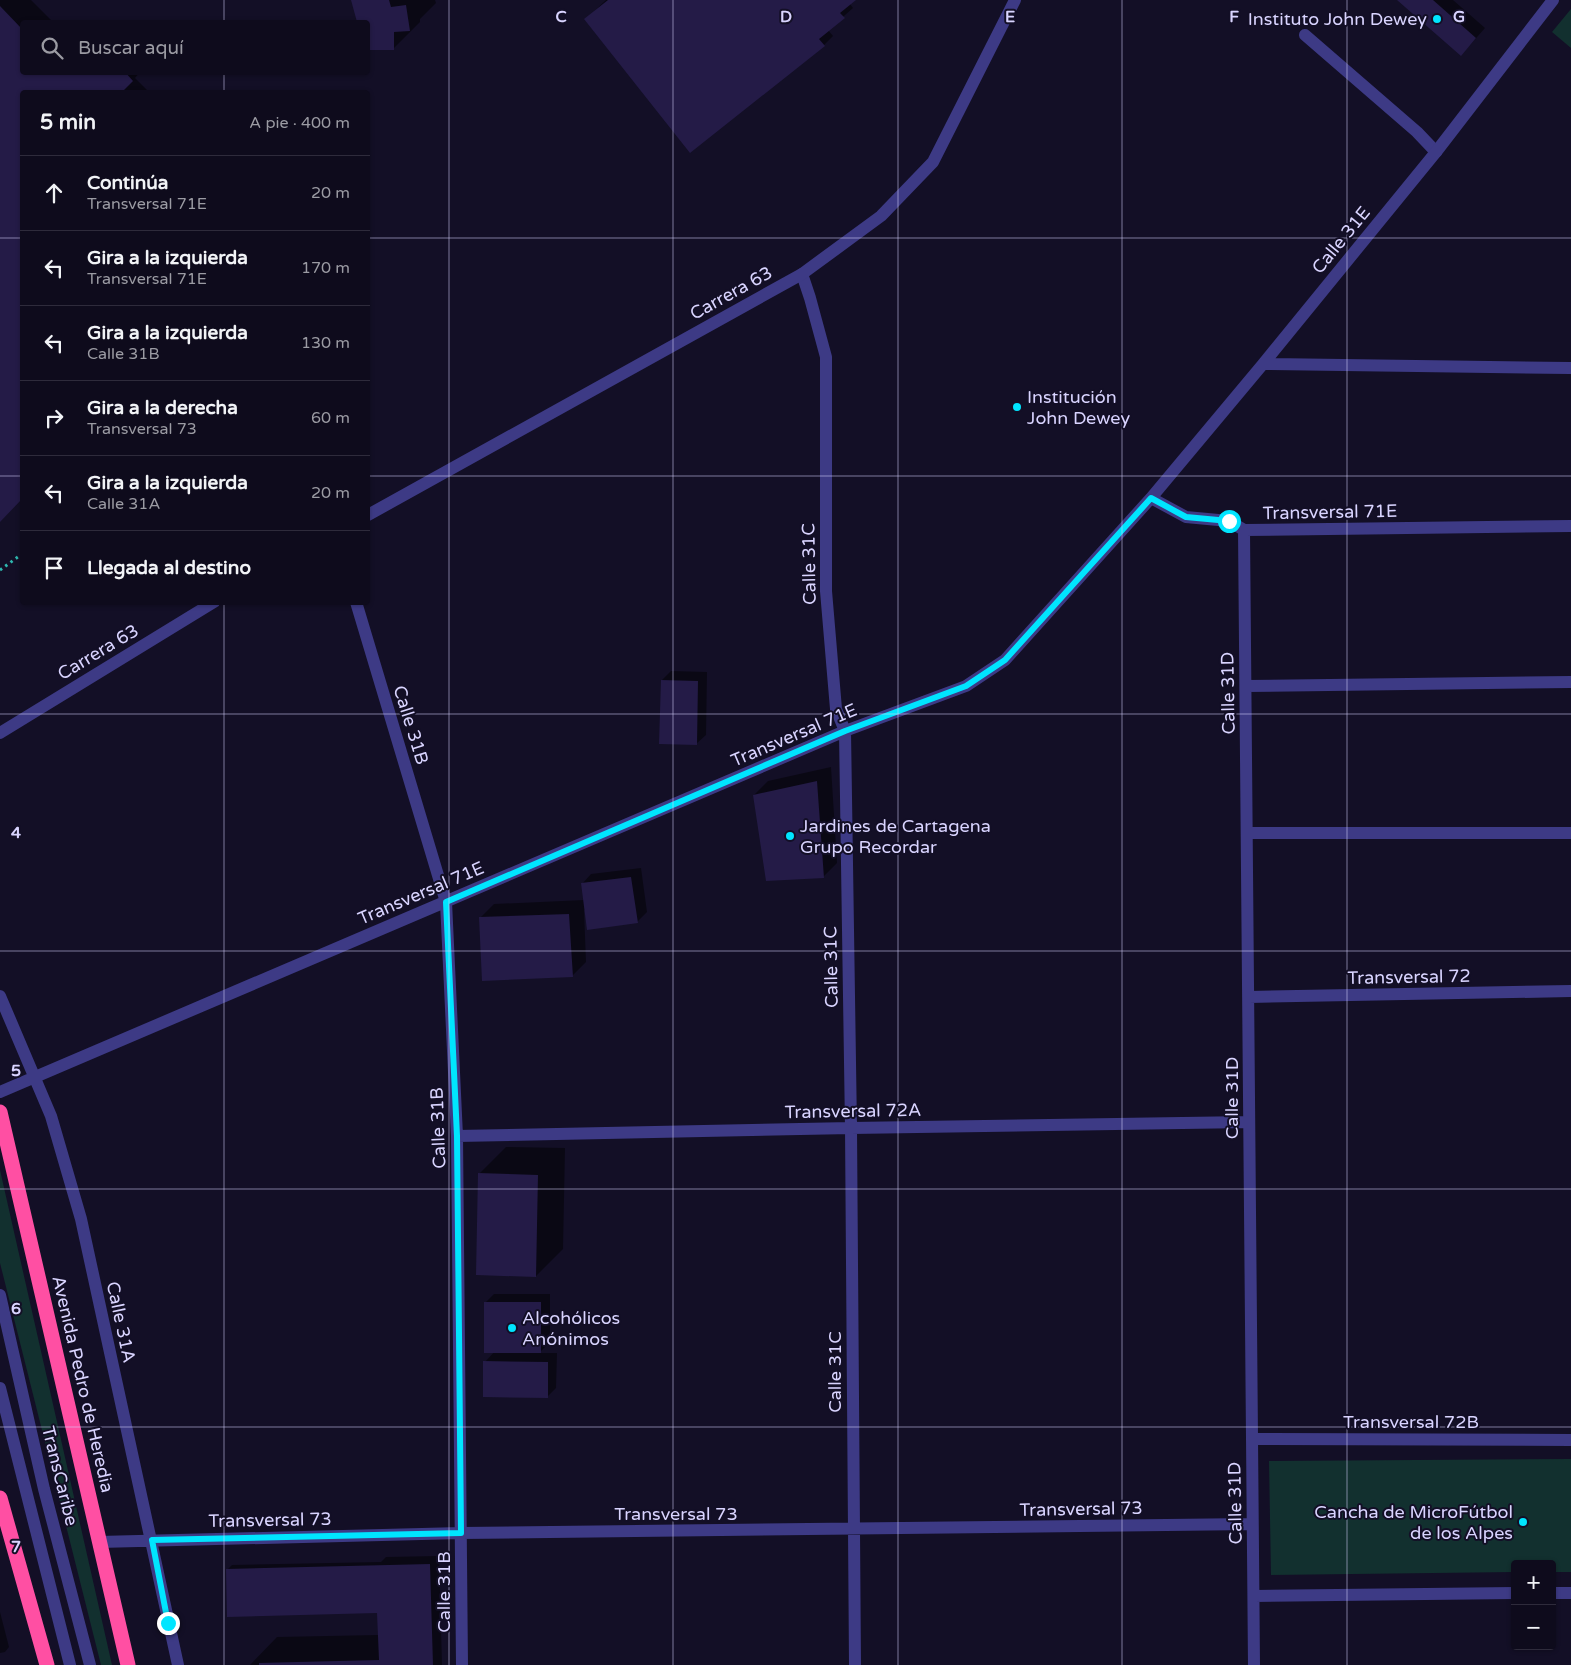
<!DOCTYPE html>
<html lang="es">
<meta charset="utf-8">
<style>
body{margin:0;font-family:"Varela Round",sans-serif;background:#1c1929;color:#f1f3f6}
.controls{position:absolute;right:15px;bottom:15px;display:grid;overflow:hidden;border-radius:5px;box-shadow:0 1px 4px #0004}
.controls button{width:45px;height:45px;display:grid;place-items:center;padding:0;border:0;border-bottom:1px solid #2e2b3b;background:#0e0b1c;color:#f1f3f6;font:25px sans-serif}
.stop{position:absolute;width:15px;height:15px;margin:-11px;border:4px solid #00e5ff;border-radius:50%;background:#fff}
.stop.end{background:#00e5ff;border-color:#fff;box-shadow:0 1px 5px #0008}
.list{margin:0;padding:0;list-style:none}
h2{display:flex;justify-content:space-between;align-items:center;height:65px;margin:0;padding:0 20px;font-size:21px}
h2 small{font-size:16px;font-weight:400;color:#9b9ba3}
.list li{display:grid;grid-template-columns:32px 1fr auto;gap:15px;align-items:center;box-sizing:border-box;height:75px;padding:0 20px;border-top:1px solid #2e2b3b}
.list b{display:block;font-size:19px;white-space:nowrap}
.list p{margin:0;font-size:16px;white-space:nowrap;color:#9b9ba3}
.list em{font-size:16px;font-style:normal;color:#9b9ba3}
.icon{flex:none;width:28px;height:28px;fill:none;stroke:currentColor;stroke-width:2;stroke-linecap:round;stroke-linejoin:round}
.map{position:relative;flex:none;width:1571px;height:1665px;overflow:hidden}
.search{position:absolute;background:#0e0b1c;box-shadow:0 1px 4px #0004;left:20px;top:20px;width:350px;height:55px;display:flex;align-items:center;gap:12px;box-sizing:border-box;padding:0 18px;border-radius:5px;color:#9b9ba3;font-size:19px}
.panel{position:absolute;background:#0e0b1c;box-shadow:0 1px 4px #0004;left:20px;top:90px;width:350px;height:515px;border-radius:5px}
.map>svg:first-child{display:block}
</style>
<div class="map">
<svg width="1571" height="1665" viewBox="0 0 1571 1665">
<rect width="100%" height="100%" fill="#130f26"/>
<path fill="#12302f" d="M1571,9V48L1552,32Z
M0,1169V1170L112,1665H101L0,1263Z
M1571,1459V1572H1552V1564H1515V1572L1271,1575L1269,1461Z"/>
<path fill="#0007" d="M0,0H31L53,22H22V72H140L135,78L149,92H22V498L0,520Z
M352,0H435L436,3L420,19V22L393,49H368V22H358Z
M606,0H854L850,4L853,8L828,30L833,36L824,45L586,19Z
M1399,0H1453L1485,28L1470,45Z
M671,671L707,672L706,735L696,744L662,680Z
M831,767L837,863L823,877L754,795L768,781Z
M641,868L647,912L637,922L584,910L586,962L572,976L480,918L494,904L584,900L582,884L591,874Z
M506,1147L565,1148L563,1249L536,1276L479,1174Z
M494,1294H550V1342L539,1353H557L556,1388L547,1397L485,1362L495,1351L485,1303Z
M439,1556L442,1665H250L277,1637L378,1635V1612L227,1570L232,1565L381,1562L386,1557Z
M0,1612L9,1647L5,1652L0,1653Z"/>
<path fill="#241b47" d="M351,0H389L391,7L406,5L410,31L394,32V50H368V22H357Z
M608,0H856L840,13L845,18L819,39L825,46L690,153L584,19Z
M1397,0H1433L1476,38L1461,56Z
M0,6L22,29V72H125L133,81L122,92H22V499L0,522Z
M661,680L698,681L697,745L659,744Z
M817,781L824,878L766,881L753,795Z
M631,877L638,923L587,930L581,883Z
M569,914L573,977L482,981L479,917Z
M478,1173L538,1175L536,1277L476,1275Z
M484,1302H541V1353H484Z
M483,1361L548,1362V1398L483,1397Z
M430,1564L433,1665H259V1663L297,1662L379,1660L377,1613L227,1617L226,1569Z"/>
<g fill="none" stroke-linecap="round" stroke-linejoin="round">
<path stroke="#2fb8b0" stroke-width="3" stroke-dasharray="2.5 4" stroke-linecap="butt" d="M0,570L22,554"/>
<path stroke="#3d3a85" stroke-width="12" d="M1305,35L1417,132L1436,152
M802,274L810,298L826,357V591L836,709L845,731
M0,1295L44,1489L90,1665
M0,1388L70,1665"/>
<path stroke="#3d3a85" stroke-width="12" d="M1263,364L1570,368
M1151,498L1186,517L1229,521L1244,530L1571,526
M368,515L802,274L881,216L933,162L1015,0
M1244,530L1254,1665
M356,602L446,902L457,1136L462,1665
M1246,686L1571,682
M845,731L851,1128L855,1665
M0,733L214,602
M1247,833H1571
M0,996L51,1116L81,1219L178,1665
M1249,997L1571,991
M0,1092L845,731L966,686L1005,660L1151,498L1263,364L1436,152L1553,0
M457,1136L851,1128L1249,1122
M1252,1439L1571,1440
M99,1542L461,1533L1252,1524
M1552,1593H1571
M1254,1596L1515,1593"/>
<path stroke="#ff4fa3" stroke-width="15" d="M0,1112L128,1665
M0,1498L47,1665"/>
</g>
<g fill="none" stroke-linecap="round" stroke-linejoin="round">
<path stroke="#00e5ff" stroke-width="6" d="M168,1623L152,1540L461,1533L457,1136L446,902L845,731L966,686L1005,660L1151,498L1186,517L1229,521"/>
</g>
<path fill="none" stroke="#d9d4ff" stroke-width="1" stroke-opacity="0.55" d="M224,0V22M449,0V1665M673,0V1665M898,0V1665M1122,0V1665M1347,0V1665M224,72V92M0,238H22M368,238H1571M0,476H22M368,476H1571M224,602V1665M0,714H1571M0,951H1571M0,1189H1571M0,1427H1571"/>
<g fill="#00e5ff" stroke="#130f26" stroke-width="2">
<circle cx="1437" cy="19" r="5"/>
<circle cx="1017" cy="407" r="5"/>
<circle cx="790" cy="836" r="5"/>
<circle cx="512" cy="1328" r="5"/>
<circle cx="1523" cy="1522" r="5"/>
</g>
<g text-anchor="middle" stroke-width="4" stroke-linejoin="round" paint-order="stroke">
<g font-size="18" fill="#d9d4ff" stroke="#130f26" text-anchor="start">
<text x="1427" y="25" text-anchor="end">Instituto John Dewey</text>
<text x="1027" y="403">Institución<tspan x="1027" dy="21">John Dewey</tspan></text>
<text x="800" y="832">Jardines de Cartagena<tspan x="800" dy="21">Grupo Recordar</tspan></text>
<text x="522" y="1324">Alcohólicos<tspan x="522" dy="21">Anónimos</tspan></text>
<text x="1513" y="1518" text-anchor="end">Cancha de MicroFútbol<tspan x="1513" dy="21">de los Alpes</tspan></text>
</g>
<g font-size="18" fill="#d9d4ff" stroke="#130f26">
<text transform="translate(1341 240) rotate(-51)" y="6">Calle 31E</text>
<text transform="translate(731 293) rotate(-29)" y="6">Carrera 63</text>
<text transform="translate(1330 512) rotate(-1)" y="6">Transversal 71E</text>
<text transform="translate(809 564) rotate(-91)" y="6">Calle 31C</text>
<text transform="translate(98 652) rotate(-31)" y="6">Carrera 63</text>
<text transform="translate(1228 693) rotate(-91)" y="6">Calle 31D</text>
<text transform="translate(411 725) rotate(73)" y="6">Calle 31B</text>
<text transform="translate(794 735) rotate(-23)" y="6">Transversal 71E</text>
<text transform="translate(421 893) rotate(-23)" y="6">Transversal 71E</text>
<text transform="translate(831 967) rotate(-91)" y="6">Calle 31C</text>
<text transform="translate(1409 977) rotate(-1)" y="6">Transversal 72</text>
<text transform="translate(1232 1098) rotate(-90)" y="6">Calle 31D</text>
<text transform="translate(853 1111) rotate(-1)" y="6">Transversal 72A</text>
<text transform="translate(438 1128) rotate(-92)" y="6">Calle 31B</text>
<text transform="translate(121 1322) rotate(78)" y="6">Calle 31A</text>
<text transform="translate(835 1372) rotate(-90)" y="6">Calle 31C</text>
<text transform="translate(83 1384) rotate(77)" y="6">Avenida Pedro de Heredia</text>
<text x="1411" y="1428">Transversal 72B</text>
<text transform="translate(60 1476) rotate(76)" y="6">TransCaribe</text>
<text transform="translate(1235 1503) rotate(-91)" y="6">Calle 31D</text>
<text transform="translate(1081 1509) rotate(-1)" y="6">Transversal 73</text>
<text x="676" y="1520">Transversal 73</text>
<text transform="translate(270 1520) rotate(-1)" y="6">Transversal 73</text>
<text transform="translate(444 1592) rotate(-90)" y="6">Calle 31B</text>
</g>
</g>
<g font-size="16" text-anchor="middle" font-weight="bold" fill="#d9d4ff" stroke="#130f26" stroke-width="4" stroke-linejoin="round" paint-order="stroke">
<text x="561" y="22">C</text>
<text x="786" y="22">D</text>
<text x="1010" y="22">E</text>
<text x="1234" y="22">F</text>
<text x="1459" y="22">G</text>
<text x="16" y="838">4</text>
<text x="16" y="1076">5</text>
<text x="16" y="1314">6</text>
<text x="16" y="1552">7</text>
</g>
</svg>
<div class="controls">
<button>+</button>
<button>−</button>
</div>
<div class="stop" style="left:1229px;top:521px"></div>
<div class="stop end" style="left:168px;top:1623px"></div>
<div class="search"><svg class="icon" aria-label="search" viewBox="0 0 24 24"><circle cx="10" cy="10" r="6"/><path d="M15 15l6 6"/></svg>Buscar aquí</div>
<section class="panel">
<h2>5 min<small>A pie · 400 m</small></h2>
<ul class="list">
<li><svg class="icon" aria-label="ahead" viewBox="0 0 24 24"><path d="M12 20V5M6 11l6-6 6 6"/></svg><div><b>Continúa</b><p>Transversal 71E</p></div><em>20 m</em></li>
<li><svg class="icon" aria-label="left" viewBox="0 0 24 24"><path d="M17 20v-9H6M10 6l-5 5 5 5"/></svg><div><b>Gira a la izquierda</b><p>Transversal 71E</p></div><em>170 m</em></li>
<li><svg class="icon" aria-label="left" viewBox="0 0 24 24"><path d="M17 20v-9H6M10 6l-5 5 5 5"/></svg><div><b>Gira a la izquierda</b><p>Calle 31B</p></div><em>130 m</em></li>
<li><svg class="icon" aria-label="right" viewBox="0 0 24 24"><path d="M7 20v-9h11M14 6l5 5-5 5"/></svg><div><b>Gira a la derecha</b><p>Transversal 73</p></div><em>60 m</em></li>
<li><svg class="icon" aria-label="left" viewBox="0 0 24 24"><path d="M17 20v-9H6M10 6l-5 5 5 5"/></svg><div><b>Gira a la izquierda</b><p>Calle 31A</p></div><em>20 m</em></li>
<li><svg class="icon" aria-label="arrive" viewBox="0 0 24 24"><path d="M6 21V4h12l-3 4 3 4H6"/></svg><div><b>Llegada al destino</b></div></li>
</ul>
</section>
</div>
